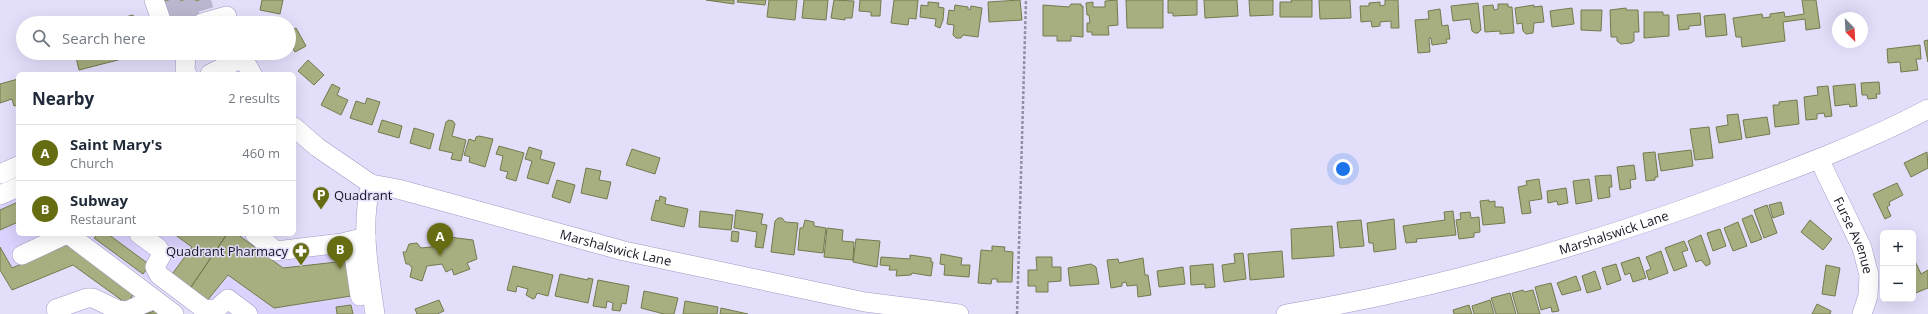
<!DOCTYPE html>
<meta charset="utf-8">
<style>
body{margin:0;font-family:"Open Sans",sans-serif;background:#f6f6f7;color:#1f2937}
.controls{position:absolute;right:12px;bottom:12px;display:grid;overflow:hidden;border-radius:6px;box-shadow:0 4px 16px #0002}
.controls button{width:36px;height:36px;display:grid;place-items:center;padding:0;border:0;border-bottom:1px solid #e0e1e3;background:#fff;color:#1f2937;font:20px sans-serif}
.compass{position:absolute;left:1832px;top:12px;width:36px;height:36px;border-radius:50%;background:#fff;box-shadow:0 4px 16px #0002;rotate:156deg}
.you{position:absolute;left:1343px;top:169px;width:14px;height:14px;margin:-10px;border:3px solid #fff;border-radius:50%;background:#1a73e8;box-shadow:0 0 0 6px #1a73e833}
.badge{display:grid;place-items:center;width:26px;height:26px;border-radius:50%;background:#656c12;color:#fff;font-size:13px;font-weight:700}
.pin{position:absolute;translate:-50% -33px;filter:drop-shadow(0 1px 2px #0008)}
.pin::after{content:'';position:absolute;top:21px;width:14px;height:12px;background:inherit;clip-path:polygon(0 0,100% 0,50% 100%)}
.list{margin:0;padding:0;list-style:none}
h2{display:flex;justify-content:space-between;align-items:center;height:52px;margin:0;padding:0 16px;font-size:17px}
h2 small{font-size:13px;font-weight:400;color:#747a83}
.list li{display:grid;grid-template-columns:26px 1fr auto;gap:12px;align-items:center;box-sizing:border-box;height:56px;padding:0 16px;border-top:1px solid #e0e1e3}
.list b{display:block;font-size:15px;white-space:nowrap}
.list p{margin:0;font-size:13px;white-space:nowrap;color:#747a83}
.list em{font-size:13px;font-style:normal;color:#747a83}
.icon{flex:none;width:22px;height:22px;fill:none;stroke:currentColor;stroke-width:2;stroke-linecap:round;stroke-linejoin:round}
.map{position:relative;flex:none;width:1928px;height:314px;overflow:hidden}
.search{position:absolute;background:#fff;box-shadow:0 4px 16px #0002;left:16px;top:16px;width:280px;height:44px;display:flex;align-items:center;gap:10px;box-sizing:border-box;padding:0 14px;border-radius:22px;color:#747a83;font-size:15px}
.panel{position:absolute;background:#fff;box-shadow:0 4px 16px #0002;left:16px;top:72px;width:280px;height:164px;border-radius:6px}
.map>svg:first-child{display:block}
</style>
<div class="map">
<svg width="1928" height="314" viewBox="0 0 1928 314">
<rect width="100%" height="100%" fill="#e3defa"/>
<path fill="#dbd2fd" d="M18,198V234H247L276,257L353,246L364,314H196L85,235L9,271L0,254V206Z"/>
<path fill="#a7ae7f" stroke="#747a4d" d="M160,0H210L212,6L166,21Z
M262,0H283L280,14L260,10Z
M706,0H734V4Z
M738,0H766L765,5L737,2Z
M769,0H797L795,20L767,17Z
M804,0H828L826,20L802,18Z
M834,0L854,1L852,18H845V20L831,18Z
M860,0H881L880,16H871V12L859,11Z
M894,0H918L916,19L909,18L908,25L891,23Z
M1020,0L1022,20L989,22L988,2Z
M1117,0L1118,25L1108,26L1109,35H1092V32H1087V23H1090L1089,15H1087L1086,3L1093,2V7H1105V1Z
M1126,0H1163V28H1127Z
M1168,0H1197V15L1173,16V13H1168Z
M1204,0H1237L1238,16L1205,18Z
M1249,0H1273V15L1250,16Z
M1291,0H1312V17H1280V2H1292Z
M1319,0H1350L1351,18L1320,19Z
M1385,0H1398L1399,28H1391V21L1380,22V26L1372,27L1371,21L1361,22L1360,6H1369V3L1380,2V6L1385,5Z
M1802,0H1816L1820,28L1806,30L1805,19L1783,22L1785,41L1742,47L1741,37H1736L1733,18L1762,14L1763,18L1770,17V14L1784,12L1785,17L1804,14Z
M928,2L939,3L938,7L944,8L943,20L940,28L935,26L936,19L920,17L921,5L928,6Z
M1478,3L1481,30L1478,33H1475L1472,31L1470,19L1453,21L1451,6Z
M1071,4H1081V6H1083V37L1071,36V41H1057V36H1043V5L1069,7Z
M1498,4H1508V7H1512L1514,33L1500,34V31L1485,32L1483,6L1493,5L1494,10L1498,9Z
M955,5L968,7V9L970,10L971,6L982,8L978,37L963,35L961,38H956L953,35L954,25L947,24L949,10L954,11Z
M1534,5V7L1542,6L1544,22L1534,23L1533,33L1526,34L1523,31L1522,23L1517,24L1515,8Z
M1572,8L1574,24L1552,27L1550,11Z
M1626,8V10H1638L1639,32H1634V41L1631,43L1621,44L1617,41V37H1611L1610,10Z
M1440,9L1442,26L1448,25L1450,39H1446L1447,43L1432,45L1431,38H1429L1430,52L1418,53L1415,20L1429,19L1428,11Z
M1581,10H1602L1601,31L1581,30Z
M1644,12H1663V15H1669V36L1644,38Z
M1700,13L1701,25L1689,26V29L1679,30L1677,15Z
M1725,14L1727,35L1706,37L1704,16Z
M133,15L135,23H102Z
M296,28L306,46L295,52L289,41V32Z
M1928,40V62L1924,41Z
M1920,45L1921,59H1916L1918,70L1901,72L1900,62L1888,63L1887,49Z
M75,53H145L79,70Z
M308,60L324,75L314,85L298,71Z
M18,79V105L14,106L12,99L0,103V84Z
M1879,82L1880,94H1876L1877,98L1868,99L1867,95H1862L1861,83Z
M332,84L340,88L337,95L348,100L341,115L321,105Z
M1855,84L1857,106L1850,107L1849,104L1835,106L1833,86Z
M1828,86L1832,116L1825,117L1824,113L1817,114V119L1806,120L1804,97L1818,95L1817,87Z
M367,98L380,102L372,125L350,118L356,101L365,104Z
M1797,100L1799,124L1775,127L1773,105H1779V102Z
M1738,114L1742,139L1719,143L1716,127L1728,125L1727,115Z
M1767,117L1770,134L1746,138L1743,120Z
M382,120L402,126L399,138L378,132Z
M449,120L453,121L455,124L452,136L466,140L461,161L451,159L453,153L439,150L446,122Z
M1709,127L1713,158L1695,160L1690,129Z
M414,128L434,134L430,149L410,143Z
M479,136L493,139L485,167L469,162L470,157L464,155L469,139L475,141L476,137Z
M499,146L524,153L516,181L506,178L508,172L500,170L503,156L496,154Z
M529,147L542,151L540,159L555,163L548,184L527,178L532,161L525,159Z
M632,149L660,158L655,174L626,165Z
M1691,150L1693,166L1661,171L1658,154Z
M1655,152L1658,177H1655V180L1646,181L1643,153Z
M1927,152L1928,168L1911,177L1904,163Z
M1634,165L1636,179L1630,180L1631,188L1620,190L1617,167Z
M586,168L601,171L599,180L611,182L607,199L581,193Z
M1611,175L1612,187H1609L1610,197L1598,199L1595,176Z
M1539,179L1542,199L1529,201L1531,213L1522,214L1518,187L1527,185L1526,181Z
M1589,179L1592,201L1576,204L1573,181Z
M557,180L575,185L570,203L552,197Z
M1897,183L1903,195L1889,202L1890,205L1887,207L1891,216L1885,219L1873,194Z
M1566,188L1568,203L1558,205L1557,201L1548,203L1547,191Z
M660,196L666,198L665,204L688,209L684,227L651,220L656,200L659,201Z
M1489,200V202L1495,201V207H1503L1505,223L1483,225L1480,201Z
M18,202V222L0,230V210Z
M1781,202L1784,214L1773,218L1769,205Z
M1767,205L1777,233L1764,238L1754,210Z
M736,210L763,214L761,224L767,225L763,248L755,247L757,232L734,228Z
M700,211L733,215L731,230L699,227Z
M1453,211L1456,235L1416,239L1417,242L1406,243L1403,226L1445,220L1444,212Z
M1470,212L1471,218L1479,217L1480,232L1474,233V237L1459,239L1456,220L1461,219L1460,213Z
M1752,215L1762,239L1751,243L1742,219Z
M778,218H782L785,222L798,223L794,255L771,252L775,221Z
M1394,219L1396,249L1374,252L1373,243H1369L1367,223Z
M805,220L814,222V226L826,228L823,253L798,250L800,228H803Z
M1361,220L1364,246L1340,248L1337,222Z
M1810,220L1832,239L1823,250L1801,232Z
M1738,222L1747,246L1733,251L1724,228Z
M1332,226L1334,256L1292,259L1291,229Z
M827,228L843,230L842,241L854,242L853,260L824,257Z
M1720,229L1726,246L1713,251L1707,233Z
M732,231L739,232L738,242L731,241Z
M98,234H108L150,265L143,274L94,238Z
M174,234H227L189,290L170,277L192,247Z
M227,234H237L283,268L346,261L351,296L274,308L228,275L206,302L189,290Z
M1701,235L1710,261V264L1706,266L1701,260L1696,262L1688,241Z
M441,236L473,240L477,259L467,263L470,269L454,275L452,269L446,272L442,264L427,266L422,281L410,277L412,268L409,264H406L403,252H406L409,244L417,243L421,248L440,246Z
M856,239L880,241L877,267L853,262Z
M1684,241L1688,250L1682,252L1687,266L1674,271L1665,248Z
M73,242L137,289L127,304L73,265L12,290L0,270V247L12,268Z
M992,246L1005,247L1004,251L1013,252L1012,282H997V279H992L991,284L978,283L981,250L992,251Z
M1282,251L1284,277L1250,280L1248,254Z
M1661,251L1668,273L1649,280L1646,271L1651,269L1646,257Z
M1243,253L1246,279L1224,282L1222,265L1235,263L1234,254Z
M941,254L962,258L961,265H970L969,277L944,275L945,265L940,264Z
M910,255L931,258V262H933L931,276L912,273L911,275L896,276L897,270H889L890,266L880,265L881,257L910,259Z
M1036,257H1052V267H1061V281L1048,282V292H1036V286H1028V270H1037Z
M1639,257L1646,278L1633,282L1630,273L1625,275L1621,263Z
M1143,258L1145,275H1148L1151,295L1138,297L1137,285L1127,286L1126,282L1122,283V286L1111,288L1107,260L1118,259L1119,263Z
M1915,261L1921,274L1928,270V288L1913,294V262Z
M1091,264L1096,267L1099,284L1070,286L1068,268Z
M1213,264L1215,287L1205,288V284L1191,285L1190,266Z
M1616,264L1621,280L1607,285L1602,268Z
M1826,265L1840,268L1835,296L1822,294Z
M513,266L553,275L548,296L537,293L535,298L533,299L526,295L528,289L517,286L516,292L507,290Z
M1183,267L1185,284L1159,287L1157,271Z
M1595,271L1601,289L1587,293L1582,276Z
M560,274L588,280V278L593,279L588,303L555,296Z
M1576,276L1581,290L1562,295L1557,283Z
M598,280L629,286L626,304L622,303L620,311L612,310L613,303L607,301L606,308L593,306Z
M1551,283L1559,311L1552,312L1551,307L1541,310L1535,287Z
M1523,290L1524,292L1533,290L1540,314H1518L1512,293Z
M644,291L678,298L674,314H664L641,308Z
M1510,293L1516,314H1496L1491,298Z
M439,300L444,311L437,314H417L415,309Z
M1490,300L1494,314H1474L1472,306Z
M685,301L718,307L717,314H683Z
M1817,304L1831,311L1830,314H1812Z
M351,305L353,314H337L336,307Z
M1469,305L1472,314H1454L1453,310Z
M721,308L748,314H720Z
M155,311L159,314H145Z"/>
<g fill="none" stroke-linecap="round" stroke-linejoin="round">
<path stroke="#bbb6cf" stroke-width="19" stroke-dasharray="19 10" stroke-linecap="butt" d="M170,0L176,18L182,23
M185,0L190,15L188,23
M201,0L204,10"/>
<g stroke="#a299c5" stroke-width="20">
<g id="minor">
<path d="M154,0L162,23"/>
<path d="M202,23L227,16"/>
<path d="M186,53L185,70L187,74"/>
<path d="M240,53L252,74"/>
<path d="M210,74L242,58"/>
<path id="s1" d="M294,127L317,147L371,184L398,189L624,251L865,302L959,314"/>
<path id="s2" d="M1819,159L1862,248L1869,275L1868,296L1862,314"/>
<path d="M0,174L18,166"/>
<path d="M371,184C360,225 369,272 375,314"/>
<path d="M0,195L18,187"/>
<path d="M70,234L72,237L174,314"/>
<path d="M139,234L158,248L162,254L155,267L159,275L204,309L215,310L228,299L248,314"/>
<path d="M255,234L276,251L342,243L366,237"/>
<path d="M352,242L360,296"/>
<path d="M22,255L67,234"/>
<path d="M56,309L87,298H93L118,310L127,311L154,299"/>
<path id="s3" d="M1286,314C1438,289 1583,247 1728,193C1796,168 1864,143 1928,109"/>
</g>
</g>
<path stroke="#938ea5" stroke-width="2.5" stroke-dasharray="3 2" stroke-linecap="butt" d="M1017,314L1026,0"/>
<use href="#minor" stroke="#fff" stroke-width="19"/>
</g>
<defs>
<g id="parking-pin" transform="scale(0.9)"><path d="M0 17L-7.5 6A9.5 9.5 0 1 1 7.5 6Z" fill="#656c12" stroke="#e3defa"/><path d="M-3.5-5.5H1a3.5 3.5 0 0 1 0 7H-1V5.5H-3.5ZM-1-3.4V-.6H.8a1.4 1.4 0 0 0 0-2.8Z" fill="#fff"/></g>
<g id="pharmacy-pin" transform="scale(0.9)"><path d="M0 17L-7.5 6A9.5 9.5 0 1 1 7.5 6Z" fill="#656c12" stroke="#e3defa"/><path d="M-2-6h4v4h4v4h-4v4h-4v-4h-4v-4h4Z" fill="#fff"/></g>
</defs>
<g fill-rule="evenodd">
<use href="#parking-pin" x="321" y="195"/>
<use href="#pharmacy-pin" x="301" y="251"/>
</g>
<g text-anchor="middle" stroke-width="3" stroke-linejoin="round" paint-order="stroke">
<g font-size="13" fill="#191525" stroke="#e3defa" text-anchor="start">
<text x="334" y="200">Quadrant</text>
<text x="288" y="256" text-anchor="end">Quadrant Pharmacy</text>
</g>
<g font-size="13" fill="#191525" stroke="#e3defa">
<text dy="5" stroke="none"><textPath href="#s3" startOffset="338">Marshalswick Lane</textPath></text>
<text dy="5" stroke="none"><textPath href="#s2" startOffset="84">Furse Avenue</textPath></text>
<text dy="5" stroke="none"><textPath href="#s1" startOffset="349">Marshalswick Lane</textPath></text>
</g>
</g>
</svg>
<div class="controls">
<button>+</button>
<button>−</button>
</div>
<svg class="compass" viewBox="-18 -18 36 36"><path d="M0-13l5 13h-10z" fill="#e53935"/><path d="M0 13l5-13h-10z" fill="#747a83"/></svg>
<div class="you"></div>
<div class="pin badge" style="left:440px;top:256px">A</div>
<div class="pin badge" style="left:340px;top:269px">B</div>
<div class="search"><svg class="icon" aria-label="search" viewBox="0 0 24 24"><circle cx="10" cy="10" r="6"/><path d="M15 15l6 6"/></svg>Search here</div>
<section class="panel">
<h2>Nearby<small>2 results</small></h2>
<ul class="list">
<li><span class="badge">A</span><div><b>Saint Mary's</b><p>Church</p></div><em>460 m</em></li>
<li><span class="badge">B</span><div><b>Subway</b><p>Restaurant</p></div><em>510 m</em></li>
</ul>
</section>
</div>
